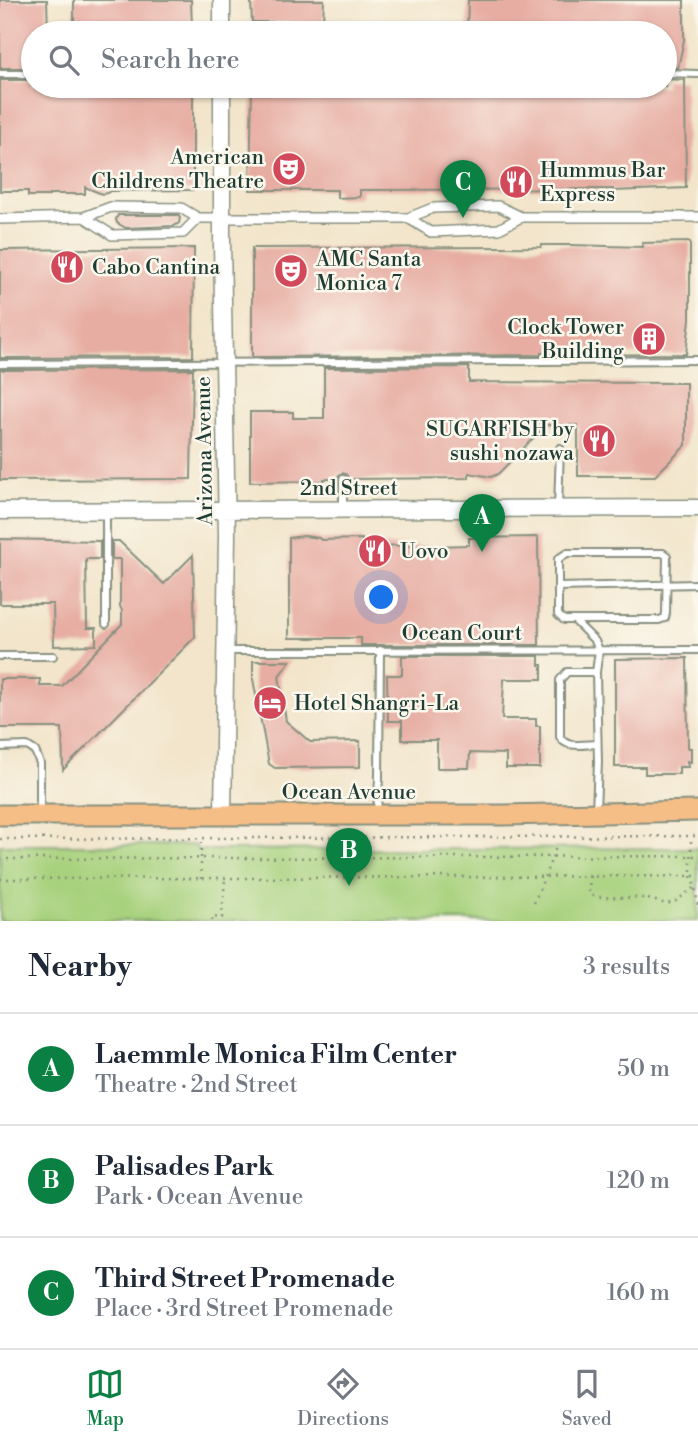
<!DOCTYPE html>
<meta charset="utf-8">
<style>
body{margin:0;font-family:"Libre Bodoni",serif;background:#f2f2f3;color:#1f2937}
.you{position:absolute;left:382px;top:598px;width:24px;height:24px;margin:-18px;border:5px solid #fff;border-radius:50%;background:#1a73e8;box-shadow:0 0 0 10px #1a73e833}
.badge{display:grid;place-items:center;width:46px;height:46px;border-radius:50%;background:#0b8043;color:#fff;font-size:23px;font-weight:700}
.pin{position:absolute;translate:-50% -58px;filter:drop-shadow(0 2px 4px #0008)}
.pin::after{content:'';position:absolute;top:37px;width:24px;height:21px;background:inherit;clip-path:polygon(0 0,100% 0,50% 100%)}
.list{margin:0;padding:0;list-style:none}
h2{display:flex;justify-content:space-between;align-items:center;height:91px;margin:0;padding:0 28px;font-size:30px}
h2 small{font-size:23px;font-weight:400;color:#747a83}
.list li{display:grid;grid-template-columns:46px 1fr auto;gap:21px;align-items:center;box-sizing:border-box;height:112px;padding:0 28px;border-top:2px solid #e0e1e3}
.list b{display:block;font-size:26px;white-space:nowrap}
.list p{margin:0;font-size:23px;white-space:nowrap;color:#747a83}
.list em{font-size:23px;font-style:normal;color:#747a83}
.icon{flex:none;width:38px;height:38px;fill:none;stroke:currentColor;stroke-width:2;stroke-linecap:round;stroke-linejoin:round}
.map{position:relative;flex:none;width:698px;height:921px;overflow:hidden}
.search{position:absolute;background:#fff;box-shadow:0 2px 5px #0004;left:21px;right:21px;top:21px;height:77px;display:flex;align-items:center;gap:18px;box-sizing:border-box;padding:0 24px;border-radius:38px;color:#747a83;font-size:26px}
.sheet{height:427px;background:#fff}
nav{display:flex;justify-content:space-around;align-items:center;box-sizing:border-box;height:98px;border-top:2px solid #e0e1e3;background:#fff;font-size:19px;color:#747a83}
nav a{display:grid;justify-items:center;gap:4px}
nav .on{color:#0b8043}
.map>svg:first-child{display:block}
</style>
<div class="map">
<svg width="698" height="921" viewBox="0 0 698 921">
<rect width="100%" height="100%" fill="#fbf7ec"/>
<filter id="ink" filterUnits="userSpaceOnUse"><feTurbulence type="fractalNoise" baseFrequency=".0143" numOctaves="2"/><feDisplacementMap in="SourceGraphic" scale="14" xChannelSelector="R" yChannelSelector="G"/><feConvolveMatrix kernelMatrix="1 2 1 2 8 2 1 2 1" color-interpolation-filters="sRGB"/></filter>
<filter id="wash" filterUnits="userSpaceOnUse"><feTurbulence type="fractalNoise" baseFrequency=".00686" numOctaves="4" result="noise"/><feDisplacementMap in="SourceGraphic" scale="28" xChannelSelector="R" yChannelSelector="G"/><feGaussianBlur stdDeviation="1.57" result="paint"/><feColorMatrix in="noise" values="0 0 0 0 0 0 0 0 0 0 0 0 0 0 0 0 0 1.4 0 .05"/><feComposite in="paint" operator="in"/></filter>
<g filter="url(#wash)">
<rect width="100%" height="100%" fill="#f2e5cb"/>
<path fill="#a7d17d" stroke="#638758" stroke-width="2" d="M0,845H196L197,850L698,848V921H0Z"/>
<g id="blocks">
<path fill="#e7ada3" d="M0,0H47L48,33H33V68H0Z
M74,0H191L192,28L189,33H74Z
M254,0H324L323,22H252L251,2H254Z
M468,0H684V40L678,68L665,67V33H467Z
M665,79L685,80L686,188L613,191V189L360,190V197L337,198V190H250L252,86H665Z
M0,80H33V86H193V190L110,191L107,193L102,194L85,187V194H49V196H28V191H0Z
M118,215H178L180,218L179,223L174,226L126,228L117,223L116,219Z
M690,242V319L686,354L570,355V352L541,353V355L252,357V248L541,247V245H570L642,247V243Z
M194,248L193,357L0,358V250Z
M469,367V382L686,383V445L655,476H578V425H546L498,474L491,477L469,473V478L349,479L346,474L342,473L338,476L337,479H324V481L250,482V412H293V418H324V368Z
M193,369L191,479L0,480V370Z
M304,536L319,538L321,540L362,539V545L434,546L469,545V538L538,537L539,645H361V638H289V538Z
M0,539L100,541V559H86L87,628H96V645L54,646L53,604H0Z
M112,541H119L164,584L193,555L195,637L63,770L62,728H0V679H40V686H62L122,624V611L120,606V559H112Z
M402,656H539V665H542V679H504L502,719H536V726H540V768H506V754L470,753L469,768H437V740H402V721H388L387,675H402Z
M687,658L688,748H691V762L687,761L688,767H679V774H645V767H615V659Z
M253,661H290L279,676L286,721L310,742L360,741V767L275,768L269,764L253,679Z"/>
</g>
</g>
<g filter="url(#ink)">
<use href="#blocks" fill-opacity="0" stroke="#889180" stroke-width="2"/>
<g fill="none" stroke-linecap="round" stroke-linejoin="round">
<g stroke="#889180" stroke-width="10">
<path id="service" d="M665,73L698,74
M0,74H33
M0,364L698,360
M343,479V509
M558,508L560,448
M106,510V624
M558,587V615L564,620H659L665,618L666,613L667,556L663,553H567L558,559V587L698,584
M575,621L595,641L599,650L596,672L598,762L596,811
M228,651L698,650
M0,656H53
M596,672H567L560,680V737C566,749 585,744 597,744
M0,747L27,746L35,751L40,763V813
M377,813L379,778L380,650"/>
</g>
<g stroke="#889180" stroke-width="12">
<path id="pedestrian" d="M84,217L112,235L183,233L198,218
M408,218L431,232L499,229L521,217
M0,219L84,217L111,207L181,208L198,218H408L433,208L498,206L521,217H698"/>
</g>
<g stroke="#889180" stroke-width="19">
<path id="tertiary" d="M222,0V33
M222,86V242L227,535L223,815
M0,511L698,508"/>
</g>
<g stroke="#889180" stroke-width="23">
<path id="primary" d="M0,815H502L698,811"/>
</g>
<path stroke="#889180" stroke-width="2.5" stroke-dasharray="2 5" stroke-linecap="butt" d="M0,839L698,836
M691,841V876L695,887L698,906
M0,859L698,856
M590,876L589,891L591,895L598,897L644,898L667,904L676,901L695,887
M0,879L698,876
M201,879V843
M534,903L557,845
M212,921V917L222,918L225,879"/>
<use href="#service" stroke="#fff" stroke-width="6"/>
<use href="#pedestrian" stroke="#fff" stroke-width="9"/>
<use href="#tertiary" stroke="#fff" stroke-width="16"/>
<use href="#primary" stroke="#f6be87" stroke-width="19"/>
</g>
</g>
<defs>
<g id="theatre-disc" transform="scale(1.75)"><circle r="9.5" fill="#d1495b" stroke="#fbf7ec"/><path d="M-5-5.5Q0-4 5-5.5V0Q5 5 0 6Q-5 5-5 0ZM-3.3-2.5H-1v1.5H-3.3ZM1-2.5H3.3v1.5H1ZM-2.8 1Q0 5.5 2.8 1Z" fill="#fff"/></g>
<g id="restaurant-disc" transform="scale(1.75)"><circle r="9.5" fill="#d1495b" stroke="#fbf7ec"/><path d="M-5-6h1v4h1v-4h1v4h1v-4h1v5L-1.5 .5V6h-2V.5L-5-1ZM5-6V6H3V1.5H1.5Q1.5-4 5-6Z" fill="#fff"/></g>
<g id="building-disc" transform="scale(1.75)"><circle r="9.5" fill="#d1495b" stroke="#fbf7ec"/><path d="M-4-6H4V6H1V3H-1V6H-4ZM-2.5-4.3h1.7v1.8h-1.7ZM.8-4.3h1.7v1.8H.8ZM-2.5-1h1.7V.8h-1.7ZM.8-1h1.7V.8H.8Z" fill="#fff"/></g>
<g id="hotel-disc" transform="scale(1.75)"><circle r="9.5" fill="#d1495b" stroke="#fbf7ec"/><path d="M-6-4.5h1.5V1H6V5H4.5V3h-9V5H-6ZM-4 0a1.8 1.8 0 1 1 3.6 0ZM.5 0V-2.5h3Q6-2.5 6 0Z" fill="#fff"/></g>
</defs>
<g fill-rule="evenodd">
<use href="#theatre-disc" x="289" y="169"/>
<use href="#restaurant-disc" x="516" y="182"/>
<use href="#restaurant-disc" x="67" y="267"/>
<use href="#theatre-disc" x="291" y="271"/>
<use href="#building-disc" x="649" y="339"/>
<use href="#restaurant-disc" x="599" y="441"/>
<use href="#restaurant-disc" x="375" y="551"/>
<use href="#hotel-disc" x="270" y="703"/>
</g>
<g text-anchor="middle" stroke-width="5" stroke-linejoin="round" paint-order="stroke">
<g font-size="21" fill="#1f3d34" stroke="#fbf7ec" text-anchor="start">
<text x="264" y="164" text-anchor="end">American<tspan x="264" dy="24">Childrens Theatre</tspan></text>
<text x="540" y="177">Hummus Bar<tspan x="540" dy="24">Express</tspan></text>
<text x="316" y="266">AMC Santa<tspan x="316" dy="24">Monica 7</tspan></text>
<text x="92" y="274">Cabo Cantina</text>
<text x="624" y="334" text-anchor="end">Clock Tower<tspan x="624" dy="24">Building</tspan></text>
<text x="574" y="436" text-anchor="end">SUGARFISH by<tspan x="574" dy="24">sushi nozawa</tspan></text>
<text x="400" y="558">Uovo</text>
<text x="294" y="710">Hotel Shangri-La</text>
</g>
<g font-size="21" fill="#1f3d34" stroke="#fbf7ec">
<text transform="translate(204 451) rotate(-91)" y="7">Arizona Avenue</text>
<text x="349" y="495">2nd Street</text>
<text x="462" y="640">Ocean Court</text>
<text x="349" y="799">Ocean Avenue</text>
</g>
</g>
</svg>
<div class="you"></div>
<div class="pin badge" style="left:482px;top:552px">A</div>
<div class="pin badge" style="left:349px;top:886px">B</div>
<div class="pin badge" style="left:463px;top:218px">C</div>
<div class="search"><svg class="icon" aria-label="search" viewBox="0 0 24 24"><circle cx="10" cy="10" r="6"/><path d="M15 15l6 6"/></svg>Search here</div>
</div>
<section class="sheet">
<h2>Nearby<small>3 results</small></h2>
<ul class="list">
<li><span class="badge">A</span><div><b>Laemmle Monica Film Center</b><p>Theatre · 2nd Street</p></div><em>50 m</em></li>
<li><span class="badge">B</span><div><b>Palisades Park</b><p>Park · Ocean Avenue</p></div><em>120 m</em></li>
<li><span class="badge">C</span><div><b>Third Street Promenade</b><p>Place · 3rd Street Promenade</p></div><em>160 m</em></li>
</ul>
</section>
<nav>
<a class="on"><svg class="icon" aria-label="map" viewBox="0 0 24 24"><path d="M3 6l6-2 6 2 6-2v14l-6 2-6-2-6 2zM9 4v14M15 6v14"/></svg>Map</a>
<a><svg class="icon" aria-label="directions" viewBox="0 0 24 24"><path d="M12 3l9 9-9 9-9-9zM9 14v-3h6M13 9l2 2-2 2"/></svg>Directions</a>
<a><svg class="icon" aria-label="saved" viewBox="0 0 24 24"><path d="M7 4h10v16l-5-4-5 4z"/></svg>Saved</a>
</nav>
